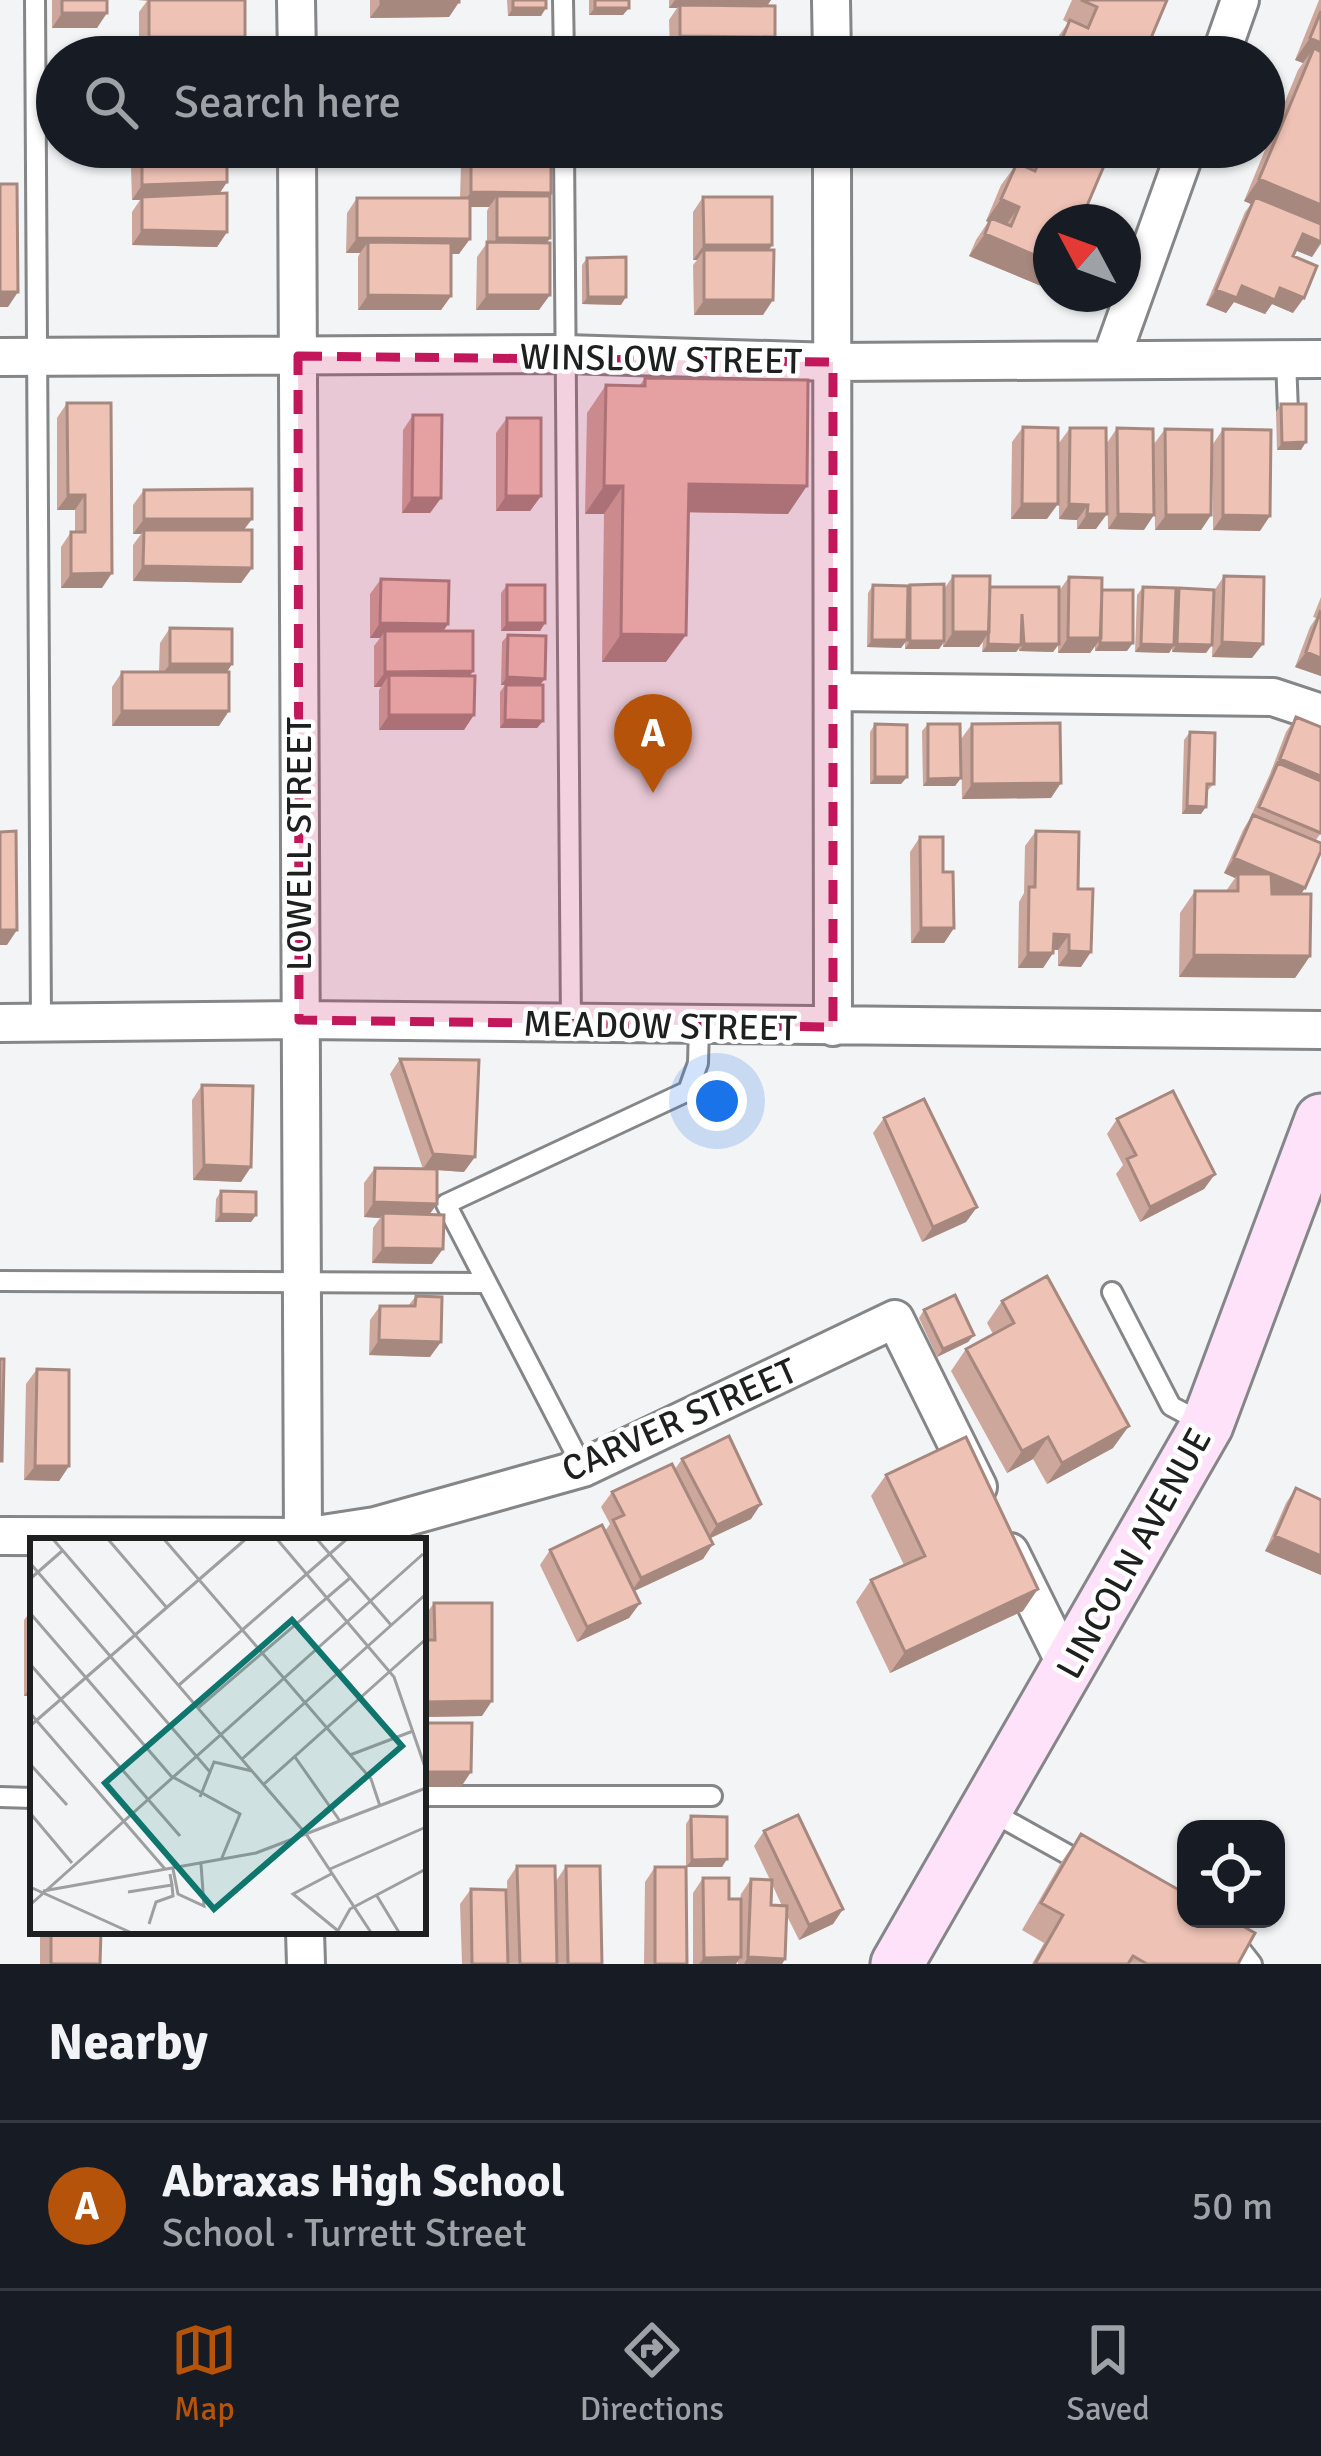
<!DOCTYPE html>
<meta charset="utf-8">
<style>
body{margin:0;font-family:Signika,sans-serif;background:#20242c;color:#f1f3f6}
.controls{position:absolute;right:36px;bottom:36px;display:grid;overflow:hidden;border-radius:24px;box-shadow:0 3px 9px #0004}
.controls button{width:108px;height:108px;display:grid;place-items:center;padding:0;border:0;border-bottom:3px solid #363941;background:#171b24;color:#f1f3f6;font:60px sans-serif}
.compass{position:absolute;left:1033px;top:204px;width:108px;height:108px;border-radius:50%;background:#171b24;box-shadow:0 3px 9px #0004;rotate:311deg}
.you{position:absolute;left:717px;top:1101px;width:42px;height:42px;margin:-30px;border:9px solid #fff;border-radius:50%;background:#1a73e8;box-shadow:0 0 0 18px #1a73e833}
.badge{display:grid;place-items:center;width:78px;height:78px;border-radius:50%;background:#b45309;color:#fff;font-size:39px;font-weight:700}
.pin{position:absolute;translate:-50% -99px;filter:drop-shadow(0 3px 6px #0008)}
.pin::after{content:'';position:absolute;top:63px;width:42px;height:36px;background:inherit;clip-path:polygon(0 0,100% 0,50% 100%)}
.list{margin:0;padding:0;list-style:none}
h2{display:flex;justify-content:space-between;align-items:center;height:156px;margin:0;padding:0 48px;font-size:51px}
h2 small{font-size:39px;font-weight:400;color:#9ea1a6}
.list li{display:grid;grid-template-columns:78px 1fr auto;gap:36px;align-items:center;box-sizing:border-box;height:168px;padding:0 48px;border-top:3px solid #363941}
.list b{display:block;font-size:45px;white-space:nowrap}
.list p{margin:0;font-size:39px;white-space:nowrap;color:#9ea1a6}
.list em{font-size:39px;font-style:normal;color:#9ea1a6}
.icon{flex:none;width:66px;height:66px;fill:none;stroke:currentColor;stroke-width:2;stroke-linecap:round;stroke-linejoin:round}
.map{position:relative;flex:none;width:1321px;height:1964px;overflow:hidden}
.search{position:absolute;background:#171b24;box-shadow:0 3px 9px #0004;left:36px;right:36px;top:36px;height:132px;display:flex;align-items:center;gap:30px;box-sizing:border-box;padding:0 42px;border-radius:66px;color:#9ea1a6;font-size:45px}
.sheet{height:324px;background:#171b24}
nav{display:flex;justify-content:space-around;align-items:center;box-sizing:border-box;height:168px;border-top:3px solid #363941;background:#171b24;font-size:33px;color:#9ea1a6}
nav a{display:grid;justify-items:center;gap:6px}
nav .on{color:#b45309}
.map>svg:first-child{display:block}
</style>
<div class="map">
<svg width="1321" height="1964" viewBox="0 0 1321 1964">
<rect width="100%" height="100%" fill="#f3f4f6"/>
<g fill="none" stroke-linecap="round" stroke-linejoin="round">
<g stroke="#858688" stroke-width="24">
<path id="lane" d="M35,0L41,1023
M563,0L564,57
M564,147L571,1025
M1286,359L1288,412
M0,1281L486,1283
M1112,1292L1171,1406L1201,1422
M583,1468L446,1204L688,1091L698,1063L699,1026
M423,1796H712
M0,1797L33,1798
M988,1810L1085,1864
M1225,1940L1238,1946L1252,1964"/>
</g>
<g stroke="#858688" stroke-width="42">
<path id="street" d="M296,0L297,57
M831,0L832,57
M1220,57L1240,0
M297,147L303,1541
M832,147L833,1027
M0,357L565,354L833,362L1321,359
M1111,359L1187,147
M833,692L1273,697L1321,713
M0,1023L299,1020L1321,1030
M0,1536L303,1537L375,1526L583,1468L895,1319L978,1487
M1010,1552L1068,1669
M305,1931L306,1964"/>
</g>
<g stroke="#858688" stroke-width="57">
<path id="secondary" d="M897,1964L1207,1425L1321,1120"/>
</g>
<use href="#lane" stroke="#fff" stroke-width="18"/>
<use href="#street" stroke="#fff" stroke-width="36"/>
<use href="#secondary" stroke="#fde2fa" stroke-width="51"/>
</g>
<path fill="#cda79c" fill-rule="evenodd" d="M52,0H107L97,28H52Z
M138,0H245L237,48L245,57H144L147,52H139V12L147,1Z
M370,0H459V2L449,17L370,18Z
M507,0H546L541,16H508Z
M589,0H629L623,15H589Z
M669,0H771L767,6V49L775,57H673L677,51H670L669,20L677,8H669Z
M1072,0H1167L1143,57H1048L1055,41L1068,23L1063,20Z
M1319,0H1321V244L1312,257L1296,250L1293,256V313L1272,304L1265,314L1234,302L1226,313L1206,305L1245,212L1251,204L1244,201L1298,70L1303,63L1295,60Z
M1016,147H1112L1046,288L969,256L976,240L988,222L986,221L1001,185L1015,166L1010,164Z
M471,150L551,193L548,196L550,238L547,243L539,310H476L477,257L487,243V211L489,207H470L459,254H451V296L441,310H358V257L360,253H346L347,213L357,198H460L461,165Z
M142,153L227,182L219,194L227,232L217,247L132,245V212L140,200H132L131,168Z
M703,197L772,245L769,250L763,315H694L693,265L697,260H693V212Z
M587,258L621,305L582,304V265Z
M645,378L788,514L688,512L666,662H602L604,514H585L587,413L606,385L639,386Z
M67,403L102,588H61V547L71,532H75V510H57V418Z
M1281,404L1301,450H1277L1276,412Z
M413,415L441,498L430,513H402L403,430Z
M507,418L541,496L530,511H496V433Z
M1023,427L1047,519H1011L1012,442Z
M1070,428L1096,529H1077V520L1059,519V443Z
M1117,428L1144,530L1108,529L1107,443Z
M1165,429L1211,515L1201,530H1155L1154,444Z
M1223,429L1260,531L1213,530V444Z
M144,490L252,519L244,530L252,568L241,583L133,581V545L141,534H133V505Z
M953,576L990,587L1059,591L1069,577L1102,590L1127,651H1095V646L1090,653H1058V645L1053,652L1019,651V649L1016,652H982L983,642L979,647H943V644L939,649H905V642L901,648L867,647L868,593L873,585L908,589L910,585L944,589Z
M1224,576L1252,658L1212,657L1214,595L1206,653L1172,652V648L1169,653L1135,652L1137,595L1143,587L1176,593L1179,588L1214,591Z
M381,579L448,624L443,631L473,671L470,676L464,730H379V690L381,687H374V646L380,638H370V594Z
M507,585L545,623L540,631H501V593Z
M1321,597V676L1295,667L1310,627L1316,618L1313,617Z
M170,628L232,664L227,672L219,726H112V687L122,672H159L160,643Z
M508,635L540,685L543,721L537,728H500V692L505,685H501L502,642Z
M1296,717L1321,833L1315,841L1305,888L1301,894L1310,956L1295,978L1179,977L1180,913L1195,891H1226L1235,878L1224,873L1243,830L1249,820L1270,774L1286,732Z
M875,724L907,777L901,784H870V732Z
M928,724L961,778L955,786H923L922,731Z
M972,724L1051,798L962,799L961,739Z
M1190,732L1214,784L1206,792L1201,814H1182L1184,740Z
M1036,831L1078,889L1081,967L1058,966V950L1053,949V953L1043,968H1018L1019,902L1024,893L1025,846Z
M920,837L943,872L954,928L944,943H911L910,852Z
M400,1059L464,1172L437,1170V1204L429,1215L432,1264L372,1263L373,1228L380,1218L364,1217V1183L375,1168L423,1169L390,1074Z
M202,1085L241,1182L193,1180L192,1100Z
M884,1118L977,1207L966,1222L922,1242L873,1133Z
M1117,1119L1215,1174L1204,1189L1140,1222L1116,1174L1123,1165L1107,1134Z
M221,1191L256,1215L251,1222H215L216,1199Z
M416,1296L430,1357L369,1355L370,1320L380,1306H408Z
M1002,1301L1113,1448L1047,1484L1033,1459L1007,1473L951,1371L966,1349L993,1334L987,1323Z
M924,1310L974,1335L968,1342L937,1357L919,1318Z
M37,1369L69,1466L59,1481L24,1480L26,1384Z
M682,1459L751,1519L711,1538L703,1559L634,1591L640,1603L629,1618L577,1642L540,1565L550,1550L605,1531L610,1524L601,1507L612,1492L675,1469Z
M886,1475L1023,1611L890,1673L856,1602L871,1580L904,1565L871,1496Z
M1296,1488L1321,1500V1575L1265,1551L1286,1503Z
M434,1603L482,1716L423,1717V1618Z
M33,1608V1696H24V1620Z
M691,1816L727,1859L722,1867H686V1824Z
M764,1831L843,1909L833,1924L799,1940L786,1914L785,1959L782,1964H738V1961L736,1964H693V1893L703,1878L729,1899H740L741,1894L751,1879L770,1880L754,1846ZM772,1884L782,1906L771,1905Z
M1081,1834L1238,1964H1032L1044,1943L1022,1930L1062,1861Z
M517,1866L557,1964H509L507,1881Z
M566,1866L602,1964H557L556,1881Z
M655,1867L687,1964H644L645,1882Z
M471,1889L508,1964H462L460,1904Z
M40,1931H101L100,1964H40Z"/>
<path fill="#a7887f" d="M675,0H771L764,10L680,5L677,8H669Z
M459,2L449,17L370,18L381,3Z
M513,8H546L541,16H508Z
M595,8H629L623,15H589Z
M62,13H107L97,28H52Z
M680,36L775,37L765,52L680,47L677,51H670Z
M149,37H245L234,52L149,49L147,52H139Z
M1310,38L1321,43V71L1314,48L1303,63L1295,60Z
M674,147H769L765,153H670Z
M1021,147H1036L1044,150L1028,172L1010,164Z
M1259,179L1321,205V229L1255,197L1251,204L1244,201Z
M227,182L217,197H142L140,200H132L142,185Z
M471,192L551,193L540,208L497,196L489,207H460Z
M1001,199L1019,207L1004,228L986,221Z
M142,230L227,232L217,247L132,245Z
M985,234L1051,262V281L1046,288L969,256Z
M1303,234L1321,242L1312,257L1292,249Z
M357,238L470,239L459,254L368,253V242L360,253H346Z
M497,238H550L539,253H487Z
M704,245H772L762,260L704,250L697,260H693Z
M1242,286L1280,288L1304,298L1293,313L1272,304L1265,314L1234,302L1226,313L1206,305L1216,290Z
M0,292H18L8,307H0Z
M368,295L451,296L441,310H358Z
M487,295H550L539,310H476Z
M588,297H626L621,305L582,304Z
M704,300H773L763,315H694Z
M1306,442L1301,450H1277L1282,443Z
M689,484L807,486L788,514L669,512Z
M604,486H623L604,514H585Z
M68,495H85L75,510H57Z
M506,496H541L530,511H496Z
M412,498H441L430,513H402Z
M1022,504H1058L1047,519H1011Z
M1069,504L1088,505L1077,520L1059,519Z
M1087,514H1107L1096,529H1077Z
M1118,514L1154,515L1144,530L1108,529Z
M1166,515H1211L1201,530H1155Z
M1223,515L1270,516L1260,531L1213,530Z
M144,519H252L241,533L144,530L141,534H133Z
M143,566L252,568L241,583L133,581Z
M112,573L102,588H61L71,574Z
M380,623L448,624L438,639L385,631L380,638H370Z
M507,623H545L540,631H501Z
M953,632H989L979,647H943Z
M621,634L686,635L666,662H602Z
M1068,638H1101L1090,653H1058Z
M872,640H907L901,648L867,647Z
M910,641H944L939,649H905Z
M1222,642L1263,644L1252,658L1212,657Z
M1100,643H1133L1127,651H1095Z
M988,644L1021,645L1016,652H982Z
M1024,644H1059L1053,652L1019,651Z
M1141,644L1174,645L1169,653L1135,652Z
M1177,644L1212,645L1206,653L1172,652Z
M1306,652L1321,658V676L1295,667Z
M170,664H232L222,679L159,678Z
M473,671L462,686L389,675L381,687H374L385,672Z
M507,677L545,679L539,686L501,685Z
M122,711H229L219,726H112Z
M389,715H474L464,730H379Z
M505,720L543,721L537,728H500Z
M1280,759L1321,776V795L1278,763L1269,774Z
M875,777H907L901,784H870Z
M961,778L955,786H923L928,779Z
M1061,783L1051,798L962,799L972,784Z
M1187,806L1206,807L1201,814H1182Z
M1234,858L1305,888L1295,903L1238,879V874L1235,878L1224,873Z
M921,928H954L944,943H911Z
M0,930H17L7,945H0Z
M1054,934L1069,935L1058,950L1043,949Z
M1069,951L1091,952L1081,967L1058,966Z
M1028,953H1053L1043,968H1018Z
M1194,955L1310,956L1295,978L1179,977Z
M433,1154L475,1157L464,1172L423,1169Z
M204,1165L251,1167L241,1182L193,1180Z
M1215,1174L1204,1189L1140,1222L1150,1207Z
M374,1202L437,1204L426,1219L383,1213L380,1218L364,1217Z
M977,1207L966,1222L922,1242L933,1227Z
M221,1214L256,1215L251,1222H215Z
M383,1248L443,1249L432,1264L372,1263Z
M974,1335L968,1342L937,1357L943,1349Z
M379,1340L441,1342L430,1357L369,1355Z
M1129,1426L1113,1448L1047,1484L1062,1463Z
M1048,1437L1033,1459L1007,1473L1022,1451Z
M35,1466H69L59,1481L24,1480Z
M761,1504L751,1519L706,1540L717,1525Z
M1275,1536L1321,1556V1575L1265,1551Z
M713,1544L703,1559L630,1593L641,1578Z
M1038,1589L1023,1611L890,1673L905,1652Z
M640,1603L629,1618L577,1642L587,1627Z
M33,1683V1696H24Z
M492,1701L482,1716L423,1717V1702Z
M423,1772H471L461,1787H423Z
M727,1859L722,1867H686L692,1860Z
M843,1909L833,1924L799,1940L809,1925Z
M741,1957L736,1964H699L704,1958Z
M748,1957L785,1959L782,1964H744Z"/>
<path fill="#eec2b5" stroke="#a7887f" stroke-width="3" d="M62,0H107V13H62Z
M149,0H245V37H149Z
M381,0H459V2L381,3Z
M513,0H546V8H513Z
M595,0H629V8H595Z
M1081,0H1167L1143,57H1058L1055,56L1070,20L1088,28L1097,7Z
M680,5L775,6V37L680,36Z
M1321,11V43L1310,38Z
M680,47L775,49V57H680Z
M245,48V57H149V49Z
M1314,48L1321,52V205L1259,179Z
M384,53H442V57H384Z
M1036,147H1112L1080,222H1051V262L985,234L991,218L1011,226L1019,207L1001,199L1017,163L1035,171L1044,150Z
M471,150H551V193L471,192Z
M142,153H227V182L142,185Z
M0,184H17L18,292H0Z
M227,193V232L142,230V197Z
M497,196H550V238H497Z
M703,197H772V245H704Z
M1255,197L1321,224V242L1303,234L1293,256L1317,266L1304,298L1280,288L1275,300L1242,286L1237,298L1216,290Z
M357,198H470V239L357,238Z
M368,242L451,243V296L368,295Z
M487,242L550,243V295H487Z
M704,250H774L773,300H704Z
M626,257V297H588L587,258Z
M645,378L808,380L807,486L689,484L686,635L621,634L623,486H604L606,385L645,386Z
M67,403H111L112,573L71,574V532H85V495H68Z
M1281,404H1306V442L1282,443Z
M413,415H442L441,498H412Z
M507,418H541V496H506Z
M1023,427L1058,428V504H1022Z
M1070,428H1106L1107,514H1087L1088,505L1069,504Z
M1117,428L1153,429L1154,515L1118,514Z
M1165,429L1212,430L1211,515H1166Z
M1223,429L1271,430L1270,516L1223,515Z
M252,489V519H144V490Z
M144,530H252V568L143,566Z
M953,576H990L989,632H953Z
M1224,576L1264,577L1263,644L1222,642Z
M1069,577L1102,578L1101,638H1068Z
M381,579L449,581L448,624L380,623Z
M944,584V641H910V585Z
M507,585H545V623H507Z
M873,585L908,586L907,640H872Z
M990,587H1059V644H1024L1022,614L1021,645L988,644Z
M1143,587L1176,588L1174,645L1141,644Z
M1179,588L1214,590L1212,645L1177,644Z
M1102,590H1133V643H1100Z
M1320,612L1321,613V658L1306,652Z
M170,628L232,629V664H170Z
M385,631H473V671L385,672Z
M508,635L546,636L545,679L507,677Z
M122,672H229V711H122Z
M389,675L475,676L474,715H389Z
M506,685H543V721L505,720Z
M1296,717L1321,727V776L1280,759Z
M1060,723L1061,783L972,784V724Z
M875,724L907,725V777H875Z
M928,724H960L961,778L928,779Z
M1190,732L1215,733L1214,784H1207L1206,807L1187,806Z
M1278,763L1321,781V833L1259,807Z
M1253,815L1321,843V851L1305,888L1234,858Z
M16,831L17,930H0V832Z
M1036,831L1079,832L1078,889H1093L1091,952L1069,951V935L1054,934L1053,953H1028L1029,887H1035Z
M920,837H943V872H953L954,928H921Z
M1238,874H1271L1272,894H1311L1310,956L1194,955L1195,891H1238Z
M400,1059L479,1060L475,1157L433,1154Z
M202,1085L253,1086L251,1167L204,1165Z
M1173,1091L1215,1174L1150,1207L1127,1159L1136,1155L1117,1119Z
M924,1099L977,1207L933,1227L884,1118Z
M375,1168L437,1169V1204L374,1202Z
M221,1191L256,1192V1215L221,1214Z
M383,1213L444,1215L443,1249L383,1248Z
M1047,1276L1129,1426L1062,1463L1048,1437L1022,1451L966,1349L1014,1323L1002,1301Z
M955,1295L974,1335L943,1349L924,1310Z
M416,1296L442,1297L441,1342L379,1340L380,1306H415Z
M0,1359H4L2,1461H0Z
M37,1369L69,1370V1466H35Z
M729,1436L761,1504L717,1525L682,1459Z
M966,1437L1038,1589L905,1652L871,1580L925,1556L886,1475Z
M672,1464L713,1544L641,1578L613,1520L624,1515L612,1492Z
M1296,1488L1321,1500V1556L1275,1536Z
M602,1525L640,1603L587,1627L550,1550Z
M434,1603H492V1701L423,1702V1640H435Z
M423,1723H472L471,1772H423Z
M798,1815L843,1909L809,1925L764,1831Z
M691,1816L727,1817V1859L692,1860Z
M1081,1834L1186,1894V1919H1230L1255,1933L1238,1964H1147L1133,1956L1128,1964H1035L1063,1915L1041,1903Z
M517,1866H555L557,1964H520Z
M566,1866H600L602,1964H568Z
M655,1867H686L687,1964H655Z
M703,1878H729V1899H741V1957L704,1958Z
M751,1879L772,1880L771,1905L787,1906L785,1959L748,1957Z
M471,1889L506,1890L508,1964H472Z
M51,1931H101L100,1964H51Z"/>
<path fill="#c2185b" fill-opacity="0.2" stroke="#c2185b" stroke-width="9" stroke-dasharray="24 15" stroke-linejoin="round" d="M298,356L833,362V1027L299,1020Z"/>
<g text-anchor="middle" stroke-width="9" stroke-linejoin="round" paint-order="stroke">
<g font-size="36" fill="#1e1f1f" stroke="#fff">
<text transform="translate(661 358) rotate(1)" y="13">WINSLOW STREET</text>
<text transform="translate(298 844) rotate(-90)" y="13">LOWELL STREET</text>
<text transform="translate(660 1025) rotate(1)" y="13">MEADOW STREET</text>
<text transform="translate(679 1419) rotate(-24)" y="13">CARVER STREET</text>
<text transform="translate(1133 1553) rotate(-61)" y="13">LINCOLN AVENUE</text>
</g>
</g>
<g transform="translate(30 1538)">
<rect width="396" height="396" fill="#f3f4f6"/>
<path fill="none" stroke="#9e9fa0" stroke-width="3" d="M22,0L276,296L342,396M77,0L137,70M133,0L341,241L350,268M246,0L364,139L396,232M286,0L361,87M0,25L180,234M0,41L32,13M0,75L141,238L210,276L191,322M0,126L150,298M149,147L318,0M168,170L320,40M0,175L135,331M0,188L217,0M320,217L383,193M265,219L310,283M212,221L396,56M0,226L37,267M234,246L396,101M170,259L184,224L222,233M0,275L42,325M143,331L148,356L174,368L171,326M300,331L396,289M303,335L263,356L307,392M0,349L104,396M13,353L226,315L396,250M98,354L142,347L140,336M347,358L370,396M0,367L393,16M119,386L126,364L143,358L142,347M306,396L320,371L396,331"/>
<path fill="#0f766e" fill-opacity="0.15" stroke="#0f766e" stroke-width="6" d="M262,82L372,208L184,371L75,245Z"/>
<rect width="396" height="396" fill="none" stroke="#1e1f1f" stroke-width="6"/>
</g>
</svg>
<div class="controls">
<button><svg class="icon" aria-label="locate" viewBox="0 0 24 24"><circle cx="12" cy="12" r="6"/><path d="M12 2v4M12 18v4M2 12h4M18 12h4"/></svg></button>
</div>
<svg class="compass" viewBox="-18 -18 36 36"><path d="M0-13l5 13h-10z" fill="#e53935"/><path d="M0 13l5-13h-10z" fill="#9ea1a6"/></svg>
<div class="you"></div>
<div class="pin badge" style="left:653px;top:793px">A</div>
<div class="search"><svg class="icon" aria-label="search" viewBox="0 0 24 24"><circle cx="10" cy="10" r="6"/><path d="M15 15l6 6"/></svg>Search here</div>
</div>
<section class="sheet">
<h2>Nearby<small></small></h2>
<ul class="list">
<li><span class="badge">A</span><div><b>Abraxas High School</b><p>School · Turrett Street</p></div><em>50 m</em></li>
</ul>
</section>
<nav>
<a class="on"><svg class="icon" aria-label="map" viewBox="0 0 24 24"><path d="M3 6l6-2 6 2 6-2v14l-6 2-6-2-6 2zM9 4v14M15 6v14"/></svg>Map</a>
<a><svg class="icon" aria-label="directions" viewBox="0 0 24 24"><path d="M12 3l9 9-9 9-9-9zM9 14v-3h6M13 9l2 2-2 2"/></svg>Directions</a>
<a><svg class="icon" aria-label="saved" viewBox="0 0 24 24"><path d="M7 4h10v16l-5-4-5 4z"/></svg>Saved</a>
</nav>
